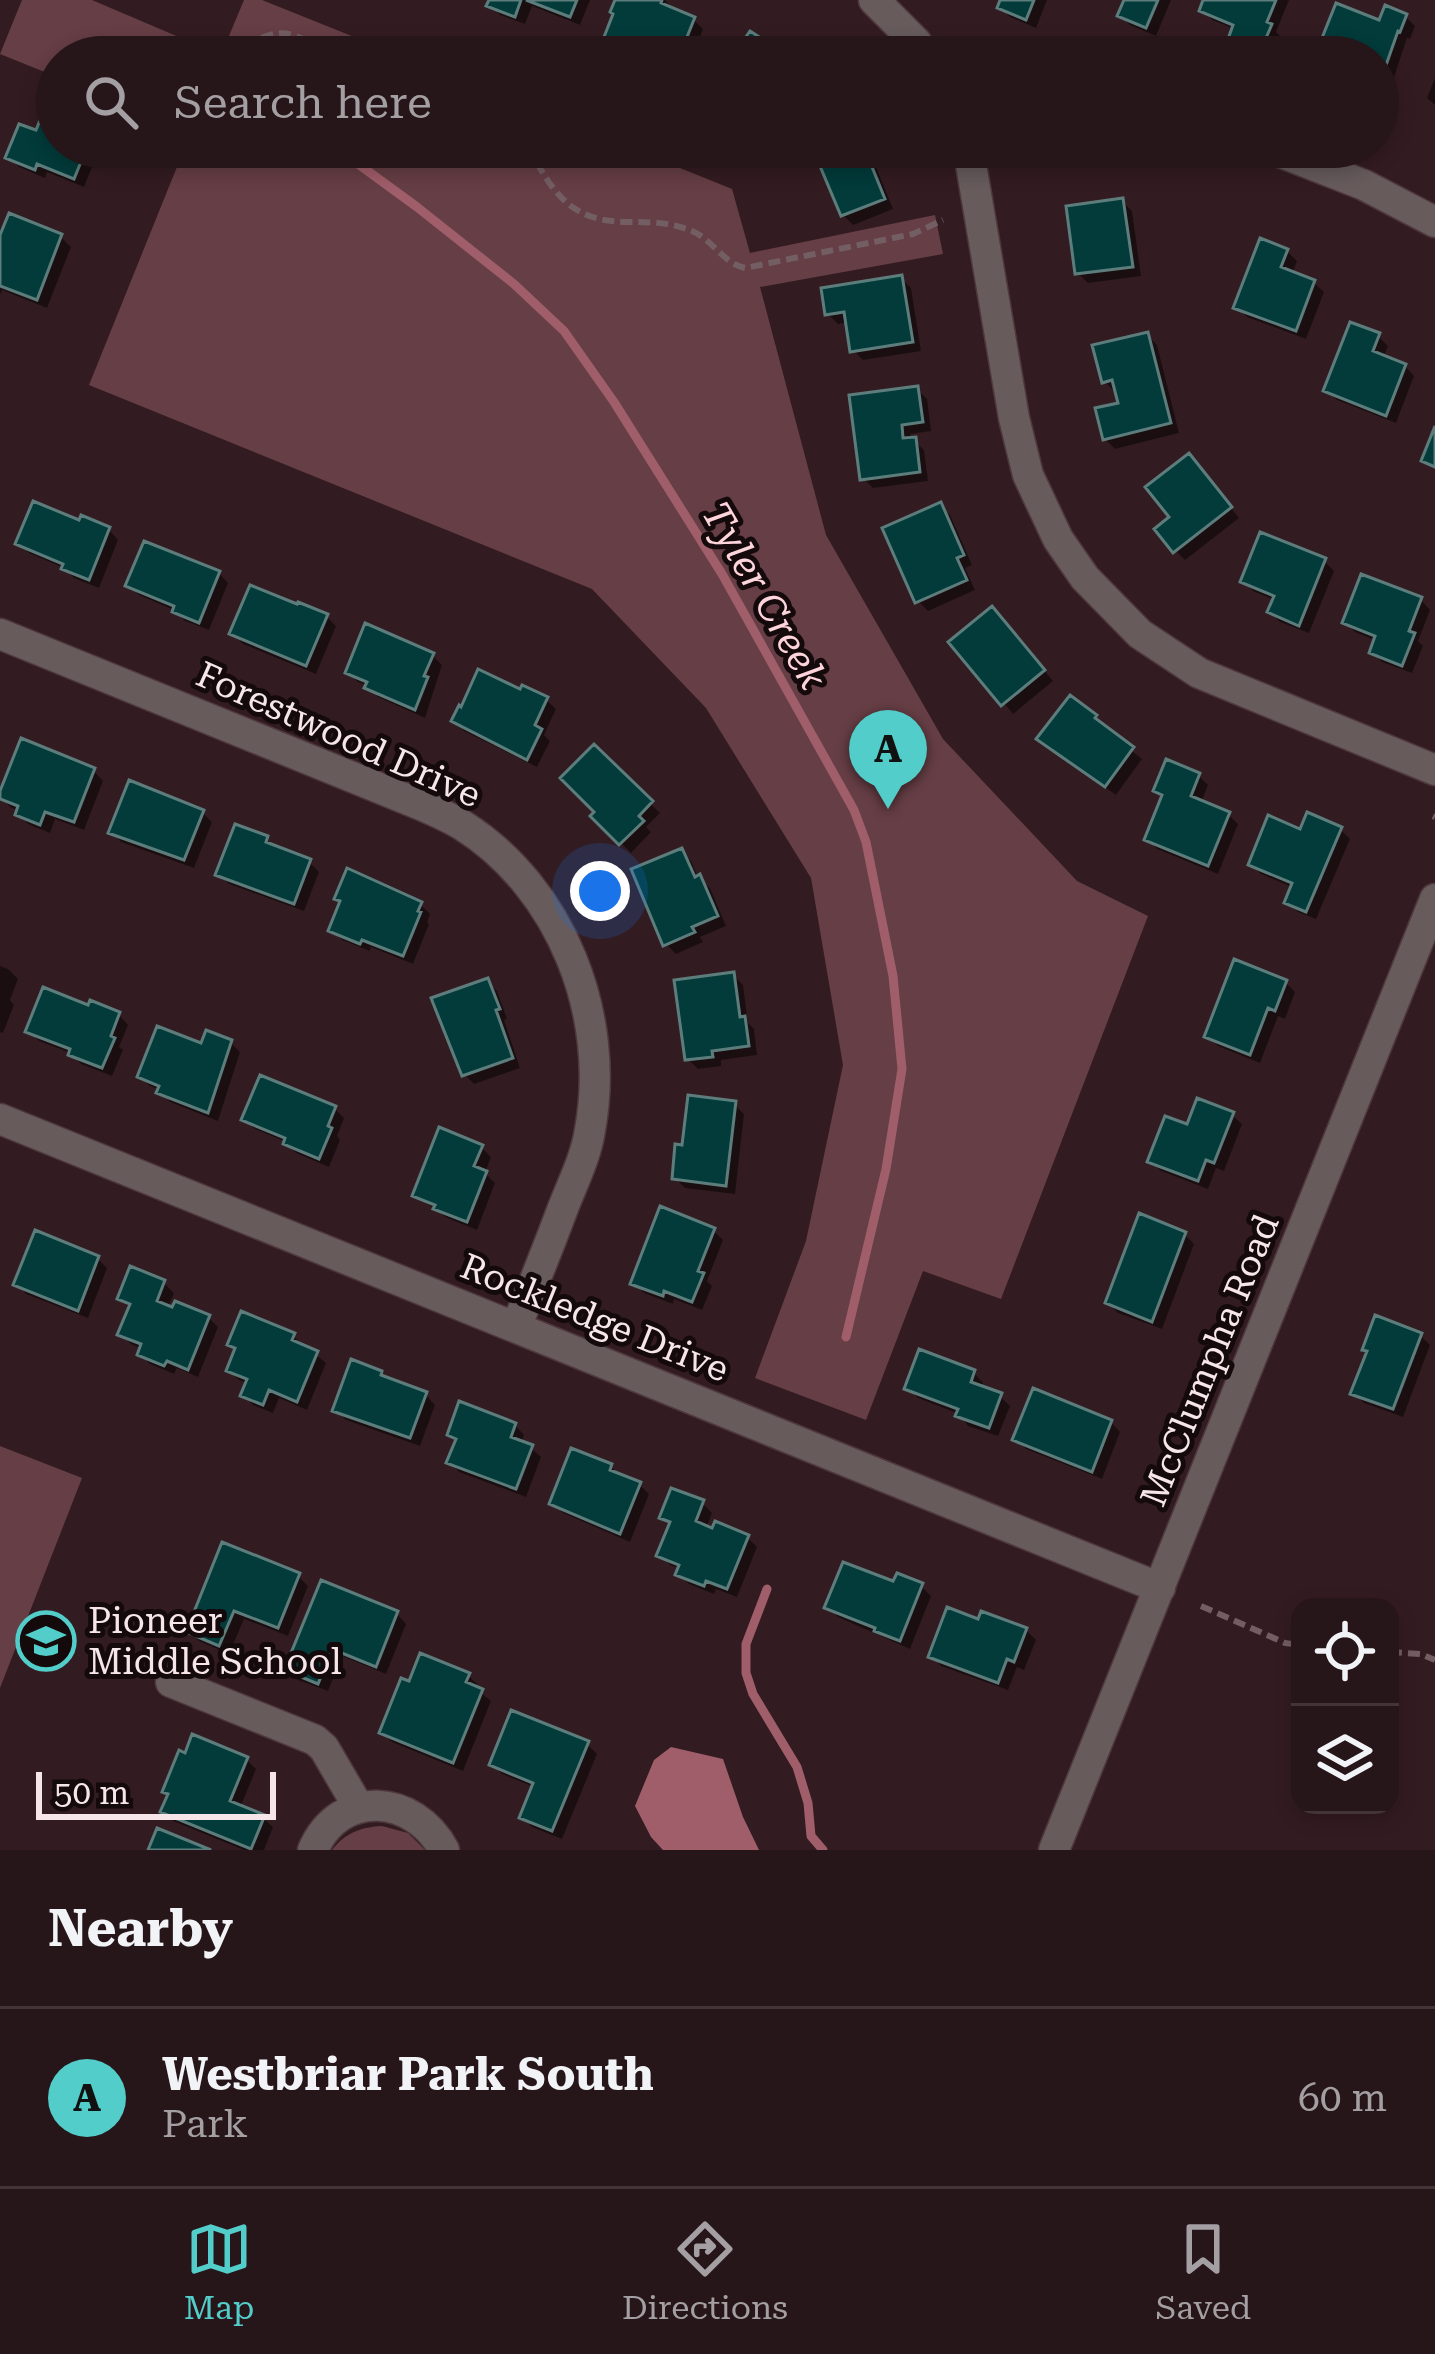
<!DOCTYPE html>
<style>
body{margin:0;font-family:"Roboto Serif",serif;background:#322226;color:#f1f3f6}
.controls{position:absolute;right:36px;bottom:36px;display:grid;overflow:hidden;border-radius:24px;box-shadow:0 6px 18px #0003}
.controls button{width:108px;height:108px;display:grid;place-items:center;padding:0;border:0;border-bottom:3px solid #423438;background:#261519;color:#f1f3f6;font:60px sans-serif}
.scale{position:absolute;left:36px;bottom:30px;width:240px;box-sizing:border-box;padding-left:12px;border:6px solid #f7e6e9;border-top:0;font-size:33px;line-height:42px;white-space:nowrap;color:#f7e6e9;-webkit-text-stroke:9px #140a0c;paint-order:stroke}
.you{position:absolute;left:600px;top:891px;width:42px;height:42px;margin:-30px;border:9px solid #fff;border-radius:50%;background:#1a73e8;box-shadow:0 0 0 18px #1a73e833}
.badge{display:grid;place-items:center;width:78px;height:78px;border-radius:50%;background:#53cdc9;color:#111;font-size:39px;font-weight:700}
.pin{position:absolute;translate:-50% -99px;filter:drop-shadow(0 3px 6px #0008)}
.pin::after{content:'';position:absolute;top:63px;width:42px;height:36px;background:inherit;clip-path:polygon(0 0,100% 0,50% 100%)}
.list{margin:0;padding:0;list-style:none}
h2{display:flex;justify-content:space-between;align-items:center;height:156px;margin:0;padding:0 48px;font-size:51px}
h2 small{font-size:39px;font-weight:400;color:#a49fa2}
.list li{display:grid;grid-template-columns:78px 1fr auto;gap:36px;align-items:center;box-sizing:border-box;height:180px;padding:0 48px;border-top:3px solid #423438}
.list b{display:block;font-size:45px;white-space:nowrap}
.list p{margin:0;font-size:39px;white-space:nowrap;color:#a49fa2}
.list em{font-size:39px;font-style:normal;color:#a49fa2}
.icon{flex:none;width:66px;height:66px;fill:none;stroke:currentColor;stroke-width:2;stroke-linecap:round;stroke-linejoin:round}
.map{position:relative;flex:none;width:1435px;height:1850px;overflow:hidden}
.search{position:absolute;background:#261519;box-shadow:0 6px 18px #0003;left:36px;right:36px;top:36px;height:132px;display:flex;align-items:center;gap:30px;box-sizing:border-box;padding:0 42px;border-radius:66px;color:#a49fa2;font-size:45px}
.sheet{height:336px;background:#261519}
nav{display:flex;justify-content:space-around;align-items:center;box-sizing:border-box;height:168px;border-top:3px solid #423438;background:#261519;font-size:33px;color:#a49fa2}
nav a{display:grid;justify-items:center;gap:6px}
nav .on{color:#53cdc9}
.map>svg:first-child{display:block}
</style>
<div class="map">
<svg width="1435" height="1850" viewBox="0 0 1435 1850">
<rect width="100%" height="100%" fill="#331c21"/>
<path fill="#663e45" d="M22,0H92L221,55L244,0H262L404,57H57V77L0,54Z
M185,147H628L732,189L750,253L935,215L943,254L760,287L826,535L943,739L1077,881L1148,916L1001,1299L923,1271L866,1420L755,1378L806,1241L843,1065L811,878L706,708L592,589L89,385Z
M0,1446L82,1478L0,1688Z
M382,1826L408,1833L425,1850H332C345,1833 361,1827 382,1826Z"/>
<path fill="#a05d6a" d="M671,1747L723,1759L743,1817L759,1850H663L651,1837L635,1806L654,1760Z"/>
<path fill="#0007" d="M492,0H590L580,25L532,6L525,24L500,15L490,5Z
M619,0H665L672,7L671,10L693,19L703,29L692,57H643L617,46L607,36Z
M1003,0H1047L1036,28L1010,17L1000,7Z
M1122,0H1171L1156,36L1130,25L1121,16L1126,2Z
M1206,0H1289L1276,32L1280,36L1272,57H1263L1241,48L1231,38L1235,29L1212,20L1202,10Z
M1405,16L1415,26L1410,39L1407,38L1385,104L1378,101V57H1324L1320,53L1381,24Z
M1435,78V105L1427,98Z
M57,104V147H100L84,187L47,172L45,178L19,167L9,157L37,134Z
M815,147H877L882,159L874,162L893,209L853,225L843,215Z
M1122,201L1132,211L1141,276L1088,283L1078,273Z
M61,237L71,247L47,308L2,290L0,295V243Z
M1287,251L1297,261L1292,274L1314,283L1324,292L1306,339L1247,317L1237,307Z
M901,278L911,288L921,351L863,360L853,350L848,322L838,324L828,314Z
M1147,335L1157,345L1179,433L1115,449L1105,439L1122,405L1118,390L1114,391L1104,381Z
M1378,336L1388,346L1383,358L1405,366L1414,376L1396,423L1337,400L1327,390Z
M917,389L927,399L931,431L910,434L911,440H914L924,450L928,481L873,488L863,478Z
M1198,466L1239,518L1185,560L1176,551Z
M940,506L950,515L972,565L965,568L975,590L928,611L918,601Z
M80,524L109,530L118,540L99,588L74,578L64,568L29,553L19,543Z
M1324,561L1334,571L1309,633L1280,622L1270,612L1275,600L1253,591L1244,581Z
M219,573L228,583L209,630L185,621L174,610L139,595L129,586Z
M1421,600L1430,610L1418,641L1423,646L1412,673L1382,662L1372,652L1377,641L1355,632L1345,622Z
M326,616L336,626L316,674L243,644L233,634Z
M1002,619L1053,681L1013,714L953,642Z
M432,655L442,665L425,718L378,697L368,686L358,682L348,672Z
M546,700L556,709L544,735L550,741L537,767L464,731L455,721Z
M1095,717L1103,728L1142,759L1116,795L1050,749Z
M594,748L660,813L646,827L651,832L631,853L594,816L598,812Z
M94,771L103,781L84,830L55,819L50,833L28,824L18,814L19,811L10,807L1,797Z
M1198,775L1208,785L1201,803L1228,814L1238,824L1218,874L1157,849L1148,839L1164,798L1157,791Z
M202,812L212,822L194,868L121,842L112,832Z
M1340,829L1350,839L1316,919L1298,912L1288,902L1294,888L1261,874L1251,864L1302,833Z
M266,839L276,849L309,862L319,872L304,911L229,884L219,874Z
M681,851L691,861L699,879L710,888L726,926L700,937L703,942L676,954L666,944Z
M420,904L430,914L427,922L429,924L413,964L371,947L370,951L342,940L332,930Z
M0,966L8,969L18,979L10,1000L14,1005L3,1033L0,1032Z
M733,975L743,985L748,1023L754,1029L757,1055L721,1060V1066L698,1069L688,1059Z
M488,982L497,991L507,1019L504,1020L520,1068L474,1084L464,1074Z
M1285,982L1295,992L1285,1019L1278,1016L1260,1063L1218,1046L1208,1036Z
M90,1009L119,1015L128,1025L119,1047L123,1050L112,1076L81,1064L71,1053L39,1041L29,1031Z
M230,1042L240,1052L218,1121L170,1102L160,1090L150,1086L140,1077L202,1047Z
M734,1104L744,1114L735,1194L685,1188L675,1178L685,1149Z
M334,1108L344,1118L337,1136L340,1140L329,1167L296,1153L284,1141L255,1129L245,1120Z
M1232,1115L1242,1124L1224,1171L1216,1168L1208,1189L1161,1171L1151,1161L1189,1128Z
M481,1147L491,1157L485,1173L495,1183L477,1230L447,1218L416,1195Z
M713,1230L723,1240L707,1281L712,1286L702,1310L674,1299L673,1304L644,1293L634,1283Z
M1184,1234L1194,1244L1162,1329L1118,1313L1108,1303Z
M97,1258L107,1268L88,1318L26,1294L17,1284Z
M164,1283L174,1293L167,1309L209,1318L218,1327L198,1377L177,1368L174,1374L150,1364L140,1354L142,1349L131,1344L121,1334L131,1309L120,1298Z
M1420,1335L1430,1345L1403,1417L1364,1403L1354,1393Z
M293,1336L326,1363L307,1410L279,1398L273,1413L253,1405L244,1395L248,1384L239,1380L229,1371L237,1351L231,1344Z
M380,1373L389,1381L426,1395L435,1405L420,1446L346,1420L336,1410Z
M974,1373L983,1383L981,1389L1000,1396L1010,1406L998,1436L968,1426L959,1414L918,1398L908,1388Z
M1111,1422L1120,1432L1102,1479L1026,1449L1016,1439Z
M515,1425L524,1435L521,1444L531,1448L541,1457L526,1497L459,1472L450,1462L458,1442L450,1435Z
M611,1466L622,1478L639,1484L649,1494L630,1542L563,1513L553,1503Z
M702,1503L712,1513L706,1529L747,1537L757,1547L737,1597L716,1589L714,1594L689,1584L679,1574L681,1569L670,1565L660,1555L671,1526L663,1517Z
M298,1576L308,1586L288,1636L244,1619L229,1654L199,1641L189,1632Z
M895,1585L921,1586L931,1596L910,1649L838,1617L828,1607Z
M397,1614L406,1624L386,1674L342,1656L328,1691L298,1680L288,1670Z
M980,1623L1026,1630L1036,1640L1024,1670L1017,1667L1008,1690L941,1666L932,1656Z
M468,1675L478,1685L476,1689L491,1701L463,1771L392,1742L382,1733L411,1684Z
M587,1744L597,1754L562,1839L532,1827L522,1817L534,1787L502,1774L492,1765Z
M246,1759L256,1769L240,1808L263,1818L273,1827L264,1850H244L173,1821L164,1811Z"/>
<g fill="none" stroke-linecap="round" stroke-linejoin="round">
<path stroke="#a05d6a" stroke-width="9" d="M335,147L417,207L514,284L564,331L614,402L722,574L854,810L866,842L893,976L902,1069L886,1169L846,1337
M767,1589L746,1644V1673L753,1694L797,1767L808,1803L811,1836L823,1850"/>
</g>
<path fill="#023b3a" stroke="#5d7d7c" stroke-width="3" d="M489,0H521L515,17L486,6Z
M526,0H577L570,17Z
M615,0H662L661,3L695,17L679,57H649L604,37L613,14L610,12Z
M1000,0H1034L1026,20L997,8Z
M1124,0H1158L1146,28L1117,16Z
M1203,0H1276L1267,22L1272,24L1260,52L1228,39L1233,25L1199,11Z
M1336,3L1379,20L1385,5L1407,14L1400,32L1398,31L1378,88V57H1326L1316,53Z
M750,31L790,57H732Z
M49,98L57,101V147H87L74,179L37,164L35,170L5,158L19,124L36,130Z
M812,147H873L874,149L866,152L885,199L841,216Z
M1123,198L1133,267L1075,274L1066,206Z
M9,213L62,234L37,300L0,286V235Z
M1260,238L1288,249L1281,267L1315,280L1296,331L1233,308Z
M902,275L913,342L850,352L844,312L825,315L821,288Z
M1350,322L1380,333L1373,351L1406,364L1386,416L1323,391Z
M1148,332L1171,423L1103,440L1095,408L1118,403L1112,380L1102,383L1092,345Z
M918,386L923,422L902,425L903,438L916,437L920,472L860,480L849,395Z
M1435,426V467L1421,461Z
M1189,453L1232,507L1173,553L1154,529L1169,517L1145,487Z
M33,501L79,520L81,515L110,527L89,580L61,569L63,564L15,544Z
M941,502L964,555L957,558L967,580L915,603L882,528Z
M1260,532L1326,558L1299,626L1267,612L1274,596L1240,582Z
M144,541L220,571L199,623L172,612L174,606L125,586Z
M1361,574L1422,597L1409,631L1415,633L1402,666L1369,653L1375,636L1342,623Z
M250,585L297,604L298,602L328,614L306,666L229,634Z
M992,606L1045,670L1001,706L948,642Z
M365,623L434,653L424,676L428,677L415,710L364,688L367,682L345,673Z
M478,669L520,689L522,685L548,697L535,725L542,729L527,760L451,721L459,705L461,707Z
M1070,695L1097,715L1095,718L1134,747L1105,787L1036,739Z
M21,738L95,768L74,822L45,812L40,825L15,815L18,806L0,799V791Z
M594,744L653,801L639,816L644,821L619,845L590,816L594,812L560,778Z
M1166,759L1200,773L1191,796L1230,812L1208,866L1144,840L1162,795L1153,791Z
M129,780L204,810L184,860L108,833Z
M1307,812L1342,827L1306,912L1284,903L1292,883L1248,865L1268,815L1300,829Z
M235,824L268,836L266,842L311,859L294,904L215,875Z
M682,848L695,877L700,874L718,916L692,927L695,932L663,946L631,869Z
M347,868L422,902L418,911L421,912L403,956L362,940L360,944L328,931L340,901L334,899Z
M1234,959L1287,980L1275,1011L1268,1008L1250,1055L1204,1037Z
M734,972L740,1017L745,1016L749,1046L712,1051L713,1057L685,1060L674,980Z
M488,978L500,1009L496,1010L513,1058L462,1076L431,998Z
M43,987L88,1005L90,1000L120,1012L111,1036L115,1038L102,1068L68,1055L70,1049L25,1032Z
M157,1026L201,1043L206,1030L232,1040L208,1113L156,1093L159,1086L137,1077Z
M260,1075L336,1106L328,1126L332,1128L319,1159L283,1144L285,1138L241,1120Z
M688,1095L736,1101L726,1186L672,1179L675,1144L682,1145Z
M1197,1098L1234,1112L1214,1163L1206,1160L1198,1181L1147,1162L1165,1116L1187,1124Z
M439,1127L483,1145L474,1166L487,1171L467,1222L433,1209L435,1205L412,1196Z
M660,1206L715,1228L698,1271L704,1273L692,1302L664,1291L663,1296L630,1284Z
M1139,1213L1186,1232L1152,1322L1105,1303Z
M35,1230L99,1256L78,1311L13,1285Z
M130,1266L165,1280L157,1301L172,1307L175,1301L210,1315L188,1370L167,1361L164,1366L137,1355L141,1344L117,1335L130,1304L117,1299Z
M241,1311L295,1333L292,1340L318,1351L297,1402L269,1390L263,1405L240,1396L247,1379L226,1371L235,1348L227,1345Z
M1375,1315L1422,1333L1393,1409L1350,1394L1367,1351L1362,1350Z
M919,1349L975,1370L971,1382L1002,1393L989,1428L955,1416L958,1409L904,1389Z
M351,1359L382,1371L381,1375L427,1392L410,1438L332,1411Z
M1033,1388L1112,1420L1092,1472L1012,1440Z
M459,1401L516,1423L511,1437L533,1445L516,1489L446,1463L456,1439L447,1435Z
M571,1448L612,1464L610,1470L641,1482L620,1534L549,1504Z
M671,1488L704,1500L696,1521L712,1528L715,1521L749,1535L727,1589L706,1581L704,1586L675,1575L679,1565L656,1556L670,1522L659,1518Z
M222,1542L300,1573L278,1628L234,1611L219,1646L186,1632Z
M843,1562L893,1581L897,1573L923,1583L900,1641L874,1631L875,1628L824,1608Z
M321,1580L398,1611L376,1667L332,1649L318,1684L284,1670Z
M947,1607L978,1619L981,1611L1027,1628L1014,1662L1007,1659L998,1683L928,1657Z
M420,1653L470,1673L466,1682L483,1689L453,1763L379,1733L401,1678L409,1681Z
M511,1710L589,1741L552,1831L519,1818L533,1783L489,1765Z
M192,1734L248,1757L230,1801L265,1815L251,1849L160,1812L168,1794L162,1792L179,1750L185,1753Z
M157,1828L211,1850H148Z"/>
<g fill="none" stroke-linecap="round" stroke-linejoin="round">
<g stroke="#4e383d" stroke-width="33">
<path id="minor" d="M874,0L916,42L926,57
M968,147L1014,418L1028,475L1058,539L1085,578L1140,634L1199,673L1435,770
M1267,147L1364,185L1435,222
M0,634L421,805C435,811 449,817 462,825C562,888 611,1016 590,1130C586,1157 573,1182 563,1208C548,1248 532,1288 516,1327
M0,1119L1160,1588
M171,1682L315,1740L324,1748L359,1808
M313,1850C340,1788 414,1794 444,1850"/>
</g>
<g stroke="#4e383d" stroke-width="33">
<path id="tertiary" d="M1054,1850L1435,899"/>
</g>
<path stroke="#735e63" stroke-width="6" stroke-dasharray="12 6" stroke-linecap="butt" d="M230,55C287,20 285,32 341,57
M528,147C553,192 569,221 626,222C650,222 670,222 692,231C713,240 723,263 745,268L913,234L943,220
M1433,816L1435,817
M1201,1606L1285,1643L1300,1645
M1390,1652L1421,1654L1435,1660"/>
<use href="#minor" stroke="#675b5c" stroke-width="30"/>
<use href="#tertiary" stroke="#675b5c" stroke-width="30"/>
</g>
<defs>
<g id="school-ring" transform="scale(3)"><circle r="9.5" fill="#140a0c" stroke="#53cdc9" stroke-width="1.5"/><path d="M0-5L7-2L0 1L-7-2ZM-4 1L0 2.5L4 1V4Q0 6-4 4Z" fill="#53cdc9"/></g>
</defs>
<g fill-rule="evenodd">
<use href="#school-ring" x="46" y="1641"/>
</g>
<g text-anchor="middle" stroke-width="10" stroke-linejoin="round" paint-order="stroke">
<g font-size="36" fill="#f7e6e9" stroke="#140a0c">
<text transform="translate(339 734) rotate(24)" y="13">Forestwood Drive</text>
<text transform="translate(595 1317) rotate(22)" y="13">Rockledge Drive</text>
<text transform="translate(1209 1360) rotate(-68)" y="13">McClumpha Road</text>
</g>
<g font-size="36" fill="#f7e6e9" stroke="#140a0c" text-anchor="start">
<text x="88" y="1633">Pioneer<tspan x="88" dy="41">Middle School</tspan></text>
</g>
<g font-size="39" font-style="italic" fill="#fed4db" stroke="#140a0c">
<text transform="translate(765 595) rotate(60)" y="14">Tyler Creek</text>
</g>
</g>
</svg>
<div class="controls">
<button><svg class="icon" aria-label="locate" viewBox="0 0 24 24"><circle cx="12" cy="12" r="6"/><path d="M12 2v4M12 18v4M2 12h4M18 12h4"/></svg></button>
<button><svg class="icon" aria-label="layers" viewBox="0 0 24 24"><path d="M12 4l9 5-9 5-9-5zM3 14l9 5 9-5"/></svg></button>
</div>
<div class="scale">50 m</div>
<div class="you"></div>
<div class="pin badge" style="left:888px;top:809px">A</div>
<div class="search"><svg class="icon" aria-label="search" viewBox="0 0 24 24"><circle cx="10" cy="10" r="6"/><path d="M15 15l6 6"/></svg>Search here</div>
</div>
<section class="sheet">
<h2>Nearby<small></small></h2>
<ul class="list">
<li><span class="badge">A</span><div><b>Westbriar Park South</b><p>Park</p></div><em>60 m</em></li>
</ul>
</section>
<nav>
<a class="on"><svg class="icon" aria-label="map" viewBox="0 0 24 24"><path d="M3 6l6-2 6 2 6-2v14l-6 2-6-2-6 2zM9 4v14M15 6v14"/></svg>Map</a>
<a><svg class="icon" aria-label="directions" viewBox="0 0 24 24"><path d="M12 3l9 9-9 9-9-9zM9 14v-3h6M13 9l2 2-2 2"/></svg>Directions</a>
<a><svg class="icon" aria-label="saved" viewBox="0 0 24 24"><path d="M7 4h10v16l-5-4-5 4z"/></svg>Saved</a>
</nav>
